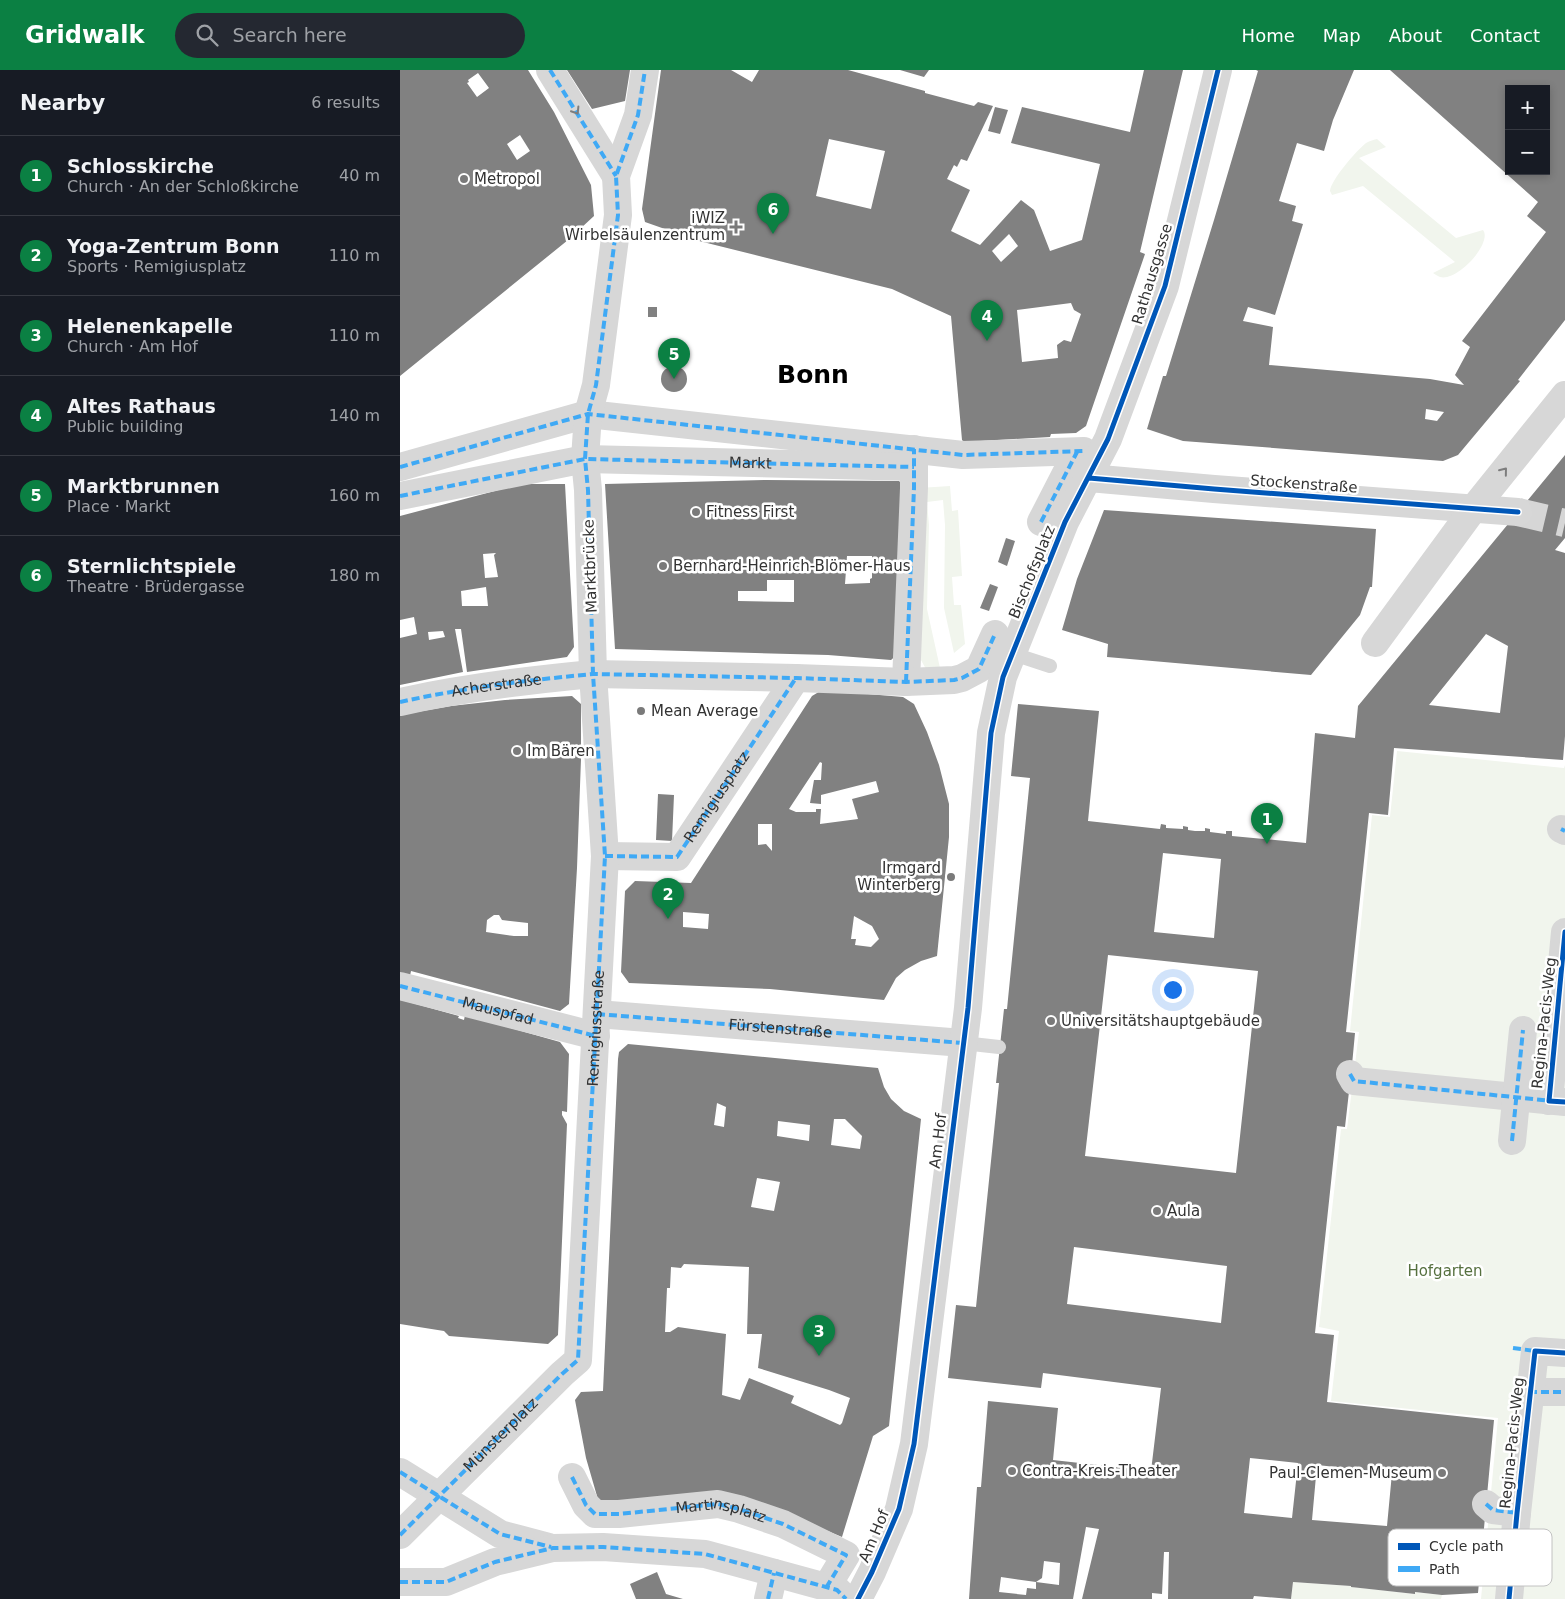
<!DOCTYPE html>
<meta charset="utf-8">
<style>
body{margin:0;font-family:"DejaVu Sans",sans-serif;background:#242831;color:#f1f3f6}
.controls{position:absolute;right:15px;top:15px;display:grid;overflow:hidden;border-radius:0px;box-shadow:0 2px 8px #0003}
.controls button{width:45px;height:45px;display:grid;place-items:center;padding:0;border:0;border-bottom:1px solid #363941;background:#171b24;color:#f1f3f6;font:25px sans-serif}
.you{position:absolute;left:772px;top:919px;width:18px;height:18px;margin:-12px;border:4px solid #fff;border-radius:50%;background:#1a73e8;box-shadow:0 0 0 8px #1a73e833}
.badge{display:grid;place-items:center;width:32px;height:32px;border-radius:50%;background:#0b8043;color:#fff;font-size:16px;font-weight:700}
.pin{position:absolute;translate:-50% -41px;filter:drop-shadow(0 1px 2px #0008)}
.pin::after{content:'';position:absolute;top:26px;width:18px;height:15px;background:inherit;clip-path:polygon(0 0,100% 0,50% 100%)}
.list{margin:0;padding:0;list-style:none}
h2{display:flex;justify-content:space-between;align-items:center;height:65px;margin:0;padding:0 20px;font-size:21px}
h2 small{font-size:16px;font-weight:400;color:#9ea1a6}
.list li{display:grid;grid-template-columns:32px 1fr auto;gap:15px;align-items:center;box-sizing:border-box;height:80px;padding:0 20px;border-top:1px solid #363941}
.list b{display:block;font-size:19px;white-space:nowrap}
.list p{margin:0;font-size:16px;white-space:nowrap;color:#9ea1a6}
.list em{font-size:16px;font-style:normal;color:#9ea1a6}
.icon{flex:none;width:28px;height:28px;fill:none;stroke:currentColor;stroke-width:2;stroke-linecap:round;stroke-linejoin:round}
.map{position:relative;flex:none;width:1165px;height:1529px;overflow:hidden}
header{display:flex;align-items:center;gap:30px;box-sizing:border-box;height:70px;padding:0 25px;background:#0b8043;color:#fff}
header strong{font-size:24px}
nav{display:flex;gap:28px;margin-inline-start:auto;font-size:18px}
.search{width:350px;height:45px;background:#242831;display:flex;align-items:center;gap:12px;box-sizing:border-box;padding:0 18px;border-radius:28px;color:#9ea1a6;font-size:19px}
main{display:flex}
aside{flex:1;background:#171b24}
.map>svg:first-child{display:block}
</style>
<header>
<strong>Gridwalk</strong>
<div class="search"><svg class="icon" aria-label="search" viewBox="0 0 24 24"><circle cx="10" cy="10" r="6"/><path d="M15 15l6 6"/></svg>Search here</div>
<nav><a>Home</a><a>Map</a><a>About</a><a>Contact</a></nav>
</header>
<main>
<aside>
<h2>Nearby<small>6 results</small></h2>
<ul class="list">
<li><span class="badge">1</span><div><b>Schlosskirche</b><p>Church · An der Schloßkirche</p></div><em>40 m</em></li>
<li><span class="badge">2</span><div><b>Yoga-Zentrum Bonn</b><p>Sports · Remigiusplatz</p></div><em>110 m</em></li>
<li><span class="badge">3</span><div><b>Helenenkapelle</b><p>Church · Am Hof</p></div><em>110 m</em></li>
<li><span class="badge">4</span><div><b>Altes Rathaus</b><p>Public building</p></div><em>140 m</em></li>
<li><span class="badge">5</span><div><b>Marktbrunnen</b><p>Place · Markt</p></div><em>160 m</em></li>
<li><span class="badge">6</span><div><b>Sternlichtspiele</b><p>Theatre · Brüdergasse</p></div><em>180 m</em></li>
</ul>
</aside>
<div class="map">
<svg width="1165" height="1529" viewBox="0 0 1165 1529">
<rect width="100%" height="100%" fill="#fff"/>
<path fill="#f1f5ed" d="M977,69L986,77L959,88L1056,168L1083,160C1093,173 1057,212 1040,207C1037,206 1035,204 1033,203L1055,192L963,116L932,125L930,121C931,110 956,81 966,73C969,71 973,70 977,69Z
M550,416L552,441L558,440L562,506L552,507L554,535H561L565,574L554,583L544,538L545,455L543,430L527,432L529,455L527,539L540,598L527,601L515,579L519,418Z
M997,681L1164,698L1165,695V1529H1081L1098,1348L931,1331L939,1261L919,1257L941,1059H947L959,962L950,961L972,745L990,747Z
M893,1512L951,1516L952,1517L1015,1524V1522L1042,1525L1041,1529H891Z"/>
<path fill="#818181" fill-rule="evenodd" d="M0,0H128L154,42L191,115L194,146L168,170L0,306ZM78,3L89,18L77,27L67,13L69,12L68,10ZM120,65L130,81L117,90L107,74Z
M167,0H230L225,31L192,39Z
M261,0H331L352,12L359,0H448L525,21V23L574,36L578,32L593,36L567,91L561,89L557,97L554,95L547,109L570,120L551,161L580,175L621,130L634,140L650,181L682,170L700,94L611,73L622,37L730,62L744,0H783L740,182L745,184L686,356L676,363L651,364L650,367L564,372L562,370L551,246L492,219L299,171L245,152L242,139ZM429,69L485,81L471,139L416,126ZM609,164L618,176L601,192L592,181ZM671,233L674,240L681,244L671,272L664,270L657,275L658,288L622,292L617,240Z
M500,0H529L524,7Z
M856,0H954L933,50L924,81L897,73L879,131L896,136L892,151L903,154L875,245L848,237L843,251L873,257L869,295L1030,309L1064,315L1055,305L1070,277L1062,271L1146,162L1127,146L1138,132L990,0H1165V250L1118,310L1120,311L1058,385L1043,391L783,371L747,359L763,306H766L814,150L858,1ZM1109,19H1146V101H1109ZM1026,339L1044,342L1037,351L1025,349Z
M595,37L608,40L600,64L588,61Z
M248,237H257V247H248Z
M261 309a13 13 0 1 1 26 0a13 13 0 1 1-26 0Z
M1165,385V468L1155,480L1165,483V666L1163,690L994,678L988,745L969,743L946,962L955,963L952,995L945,1057L937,1056L915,1263L934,1265L927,1332L1094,1350L1078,1523L1042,1525L1015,1522V1524L951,1517V1516L893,1512L891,1529L854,1526L853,1529H768L769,1482H764L762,1524L752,1523V1529H682L699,1459L686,1457L673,1529H569L577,1417H581L588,1331L658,1338L653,1390L751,1401L761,1318L643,1303L641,1318L548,1308L556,1235L576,1237L599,1013H596L604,939H607L630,708L611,706L618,634L699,641L688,751L760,759L761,754L766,755V758L783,759V756L788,757V760L795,761H805V758L810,759V762L826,764V761H832V766L906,773L915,663L955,668L958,636ZM1086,564L1108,576L1100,643L1029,635ZM763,783L821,789L814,868L754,862ZM708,885L858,901L836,1103L685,1086ZM674,1177L827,1196L821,1253L667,1234ZM850,1388L898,1393L892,1448L844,1443ZM917,1395L992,1403L987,1456L912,1450ZM644,1491L660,1493L659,1515L636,1512L642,1508ZM601,1507L636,1512V1519L627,1518L626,1525L599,1522Z
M366,410L499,411L507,419L501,581L491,590L428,585L215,579L205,414ZM447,486H472V508L470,509V513L445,514ZM367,510H394V532L338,531V521H367Z
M127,414H165L174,577L167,587L67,602L61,559H55L63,602L0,615V568L17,564L14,547L0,550V446L110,417ZM96,483L94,485L98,507L85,508L83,484ZM86,517L88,536H62L61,521ZM43,561L45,567L29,570L28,562Z
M704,440L976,459L972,517H970L960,545L911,605L707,587L708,574L662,560L677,509Z
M606,468L615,471L607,496L598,492Z
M590,514L598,517L589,541L580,538Z
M422,620L503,627L514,634L527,662L539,695L549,734V767L537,886L521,891L505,900L496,908L484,930L370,919L229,913L221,902L225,821L235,811L291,813L412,626ZM420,692L422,693L421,710H414L410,733L421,734V725L476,711L479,722L452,729L458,749L420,754L421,739H416V742H396L389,739ZM358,754H372V781L366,774L358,775ZM283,842L309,844L308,859L283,857ZM454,846L472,856L479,869L471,877L455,875L456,869H451Z
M172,626L181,634V689L177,798L169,934L160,941L11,901L5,931L59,946L58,948L64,950L65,945L160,972L169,984L167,1042L162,1041V1045L167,1054L158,1265L148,1274L49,1266L44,1261L0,1254V645L51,636L105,630ZM94,845H99L102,850L128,853V866H114L86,862L87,850Z
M258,724L274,725L272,771L256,770Z
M228,974L478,998L484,1017L491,1029L504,1041L521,1049L489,1356L473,1366L442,1467L351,1429L313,1422L199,1433L186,1388L175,1330L181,1322L203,1321L218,989L219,982ZM317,1033L326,1037L324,1057L314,1055ZM434,1049H445L462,1066L460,1079L431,1075ZM378,1051L410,1055L409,1071L377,1066ZM357,1108L380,1112L374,1141L351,1137ZM284,1194L349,1197L347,1264H362L358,1298L429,1320L450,1328L442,1353L440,1355L391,1333L394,1326L349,1308L340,1330L322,1325L326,1264L278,1257L270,1262H265L267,1218H270L271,1197L281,1198Z
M257,1502L266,1524L283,1529H236L230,1514Z"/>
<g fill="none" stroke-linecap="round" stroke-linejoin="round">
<path stroke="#d6d6d6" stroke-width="28" stroke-dasharray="28 14" stroke-linecap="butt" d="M1118,442L1165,453"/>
<path stroke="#d7d7d7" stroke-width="14" d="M613,584L650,596
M563,973L599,977"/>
<g stroke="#d7d7d7" stroke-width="28">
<path d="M150,0L216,106"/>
<path d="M0,397L188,344L563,385L684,381"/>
<path d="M689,408L814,419L1118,442"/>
<path d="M0,426L185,389L514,397"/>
<path d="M641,452L677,382"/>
<path d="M975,573L1074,438L1165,325"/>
<path d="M506,612L514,418V379"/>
<path id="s1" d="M0,632C63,618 129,610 193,604L396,608L506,612L554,610L562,608L579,599L595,564"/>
<path d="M1161,759L1165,761"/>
<path d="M205,786L277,787L396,608"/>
<path d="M0,916L196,966"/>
<path id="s2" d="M197,944L563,973"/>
<path d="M950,1004L954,1011L1165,1032"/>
<path d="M1149,1031L1165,862"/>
<path d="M1112,1071L1123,960"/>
<path d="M1129,1322H1165"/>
<path d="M0,1402L100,1464L149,1477"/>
<path d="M172,1407L186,1435L195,1444H219L318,1434L339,1439L383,1454L446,1485L426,1518"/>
<path d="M1086,1434L1093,1440L1117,1443"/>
<path id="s3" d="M0,1465L162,1304L178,1290L205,786L193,604L188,420L185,389L188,344L196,315L218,145L216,106L238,45L245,0"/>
<path d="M0,1512H46L95,1492L153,1478L203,1477L305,1484L437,1520L446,1529"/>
<path d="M368,1529L374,1503"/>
<path d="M458,1529L472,1502L499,1439L514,1374L568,938L591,663L603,607L665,452L708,369L765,216L818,0"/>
<path d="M1109,1529L1117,1443L1135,1281L1165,1283"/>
</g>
<g stroke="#3fa9f5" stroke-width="4" stroke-dasharray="8 4" stroke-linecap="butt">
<path d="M150,0L216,106"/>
<path d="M0,397L188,344L563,385L684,381"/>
<path id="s4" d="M0,426L185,389L514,397"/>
<path d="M641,452L677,382"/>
<path d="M506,612L514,418V379"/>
<path d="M0,632C63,618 129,610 193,604L396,608L506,612L554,610L562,608L579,599L595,564"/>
<path d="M1161,759L1165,761"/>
<path id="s5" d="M205,786L277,787L396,608"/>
<path id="s6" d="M0,916L196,966"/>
<path d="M197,944L563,973"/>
<path d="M950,1004L954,1011L1153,1031"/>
<path d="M1112,1071L1123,960"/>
<path d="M1113,1278L1135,1281"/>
<path d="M1129,1322H1165"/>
<path d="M0,1402L100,1464L151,1477"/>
<path id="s7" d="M172,1407L186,1435L195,1444H219L318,1434L339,1439L383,1454L446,1485L426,1518"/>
<path d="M1086,1434L1093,1440L1117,1443"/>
<path d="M0,1465L162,1304L178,1290L205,786L193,604L188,420L185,389L188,344L196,315L218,145L216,106L238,45L245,0"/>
<path d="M0,1512H46L95,1492L153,1478L203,1477L305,1484L437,1520L446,1529"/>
<path d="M368,1529L374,1503"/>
</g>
<g stroke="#fff" stroke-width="8">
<path id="cycleway" d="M689,408L814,419L1118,442
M1165,862L1149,1031L1165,1032
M458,1529L472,1502L499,1439L514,1374L568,938L591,663L603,607L665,452L708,369L765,216L818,0
M1109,1529L1117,1443L1135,1281L1165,1283"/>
</g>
<use href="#cycleway" stroke="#0057b8" stroke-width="5"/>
</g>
<defs><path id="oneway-chevron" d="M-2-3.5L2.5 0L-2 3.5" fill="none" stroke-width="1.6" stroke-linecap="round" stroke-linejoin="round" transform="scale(1.25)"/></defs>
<g stroke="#7d7d7d">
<use href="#oneway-chevron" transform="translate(176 41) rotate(58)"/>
<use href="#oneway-chevron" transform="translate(1104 401) rotate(-51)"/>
</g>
<g fill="#7a7a7a" stroke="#fff" stroke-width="2">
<circle cx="64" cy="109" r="5"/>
<path d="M333.5 149.5h5v5h5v5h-5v5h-5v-5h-5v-5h5z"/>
<circle cx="296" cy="442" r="5"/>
<circle cx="263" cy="496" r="5"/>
<circle cx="241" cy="641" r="5"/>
<circle cx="117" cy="681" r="5"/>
<circle cx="551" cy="807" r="5"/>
<circle cx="651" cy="951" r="5"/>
<circle cx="757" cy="1141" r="5"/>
<circle cx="612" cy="1401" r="5"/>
<circle cx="1042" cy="1403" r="5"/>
</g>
<g text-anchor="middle" stroke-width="5" stroke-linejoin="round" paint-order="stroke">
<g font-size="15" fill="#333" stroke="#fff" text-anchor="start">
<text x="74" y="114">Metropol</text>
<text x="325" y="153" text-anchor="end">iWIZ<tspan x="325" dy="17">Wirbelsäulenzentrum</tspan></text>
<text x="306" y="447">Fitness First</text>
<text x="273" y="501">Bernhard-Heinrich-Blömer-Haus</text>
<text x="251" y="646">Mean Average</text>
<text x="127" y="686">Im Bären</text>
<text x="541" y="803" text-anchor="end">Irmgard<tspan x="541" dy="17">Winterberg</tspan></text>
<text x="661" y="956">Universitätshauptgebäude</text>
<text x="767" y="1146">Aula</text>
<text x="622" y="1406">Contra-Kreis-Theater</text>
<text x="1032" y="1408" text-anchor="end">Paul-Clemen-Museum</text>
</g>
<g font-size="15" fill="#333" stroke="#fff">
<text transform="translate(752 204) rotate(-73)" y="5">Rathausgasse</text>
<text dy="5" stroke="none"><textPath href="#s4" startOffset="354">Markt</textPath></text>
<text transform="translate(904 414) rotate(4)" y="5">Stockenstraße</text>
<text transform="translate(190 496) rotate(-92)" y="5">Marktbrücke</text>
<text transform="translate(632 502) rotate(-68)" y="5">Bischofsplatz</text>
<text dy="5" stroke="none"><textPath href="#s1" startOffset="98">Acherstraße</textPath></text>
<text dy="5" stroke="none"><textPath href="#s5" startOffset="144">Remigiusplatz</textPath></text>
<text dy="5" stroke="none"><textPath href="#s6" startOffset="101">Mauspfad</textPath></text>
<text transform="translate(1144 953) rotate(-84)" y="5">Regina-Pacis-Weg</text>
<text dy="5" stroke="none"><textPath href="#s3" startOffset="582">Remigiusstraße</textPath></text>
<text dy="5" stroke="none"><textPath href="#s2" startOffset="184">Fürstenstraße</textPath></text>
<text transform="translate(538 1071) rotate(-83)" y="5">Am Hof</text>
<text dy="5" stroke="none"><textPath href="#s3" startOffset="142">Münsterplatz</textPath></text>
<text transform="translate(1112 1373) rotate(-84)" y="5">Regina-Pacis-Weg</text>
<text dy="5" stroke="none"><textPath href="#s7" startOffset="171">Martinsplatz</textPath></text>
<text transform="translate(474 1466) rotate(-67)" y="5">Am Hof</text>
</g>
<g font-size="15" fill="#56703f" stroke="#fff">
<text x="1045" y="1206">Hofgarten</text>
</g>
<g font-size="25" font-weight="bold" fill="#000" stroke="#fff">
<text x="413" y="313">Bonn</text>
</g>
</g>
<rect x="988" y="1459" width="164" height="57" rx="8" fill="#fff" stroke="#c2c2c2" stroke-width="1"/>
<rect x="998" y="1473" width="22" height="7" fill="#0057b8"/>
<rect x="998" y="1496" width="22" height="6" fill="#3fa9f5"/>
<g font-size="14" fill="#333">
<text x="1029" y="1481">Cycle path</text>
<text x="1029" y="1504">Path</text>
</g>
</svg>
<div class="controls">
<button>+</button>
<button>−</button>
</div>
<div class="you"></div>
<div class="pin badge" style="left:867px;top:774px">1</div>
<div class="pin badge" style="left:268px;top:849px">2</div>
<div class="pin badge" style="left:419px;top:1286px">3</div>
<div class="pin badge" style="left:587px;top:271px">4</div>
<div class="pin badge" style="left:274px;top:309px">5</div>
<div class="pin badge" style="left:373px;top:164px">6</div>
</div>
</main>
